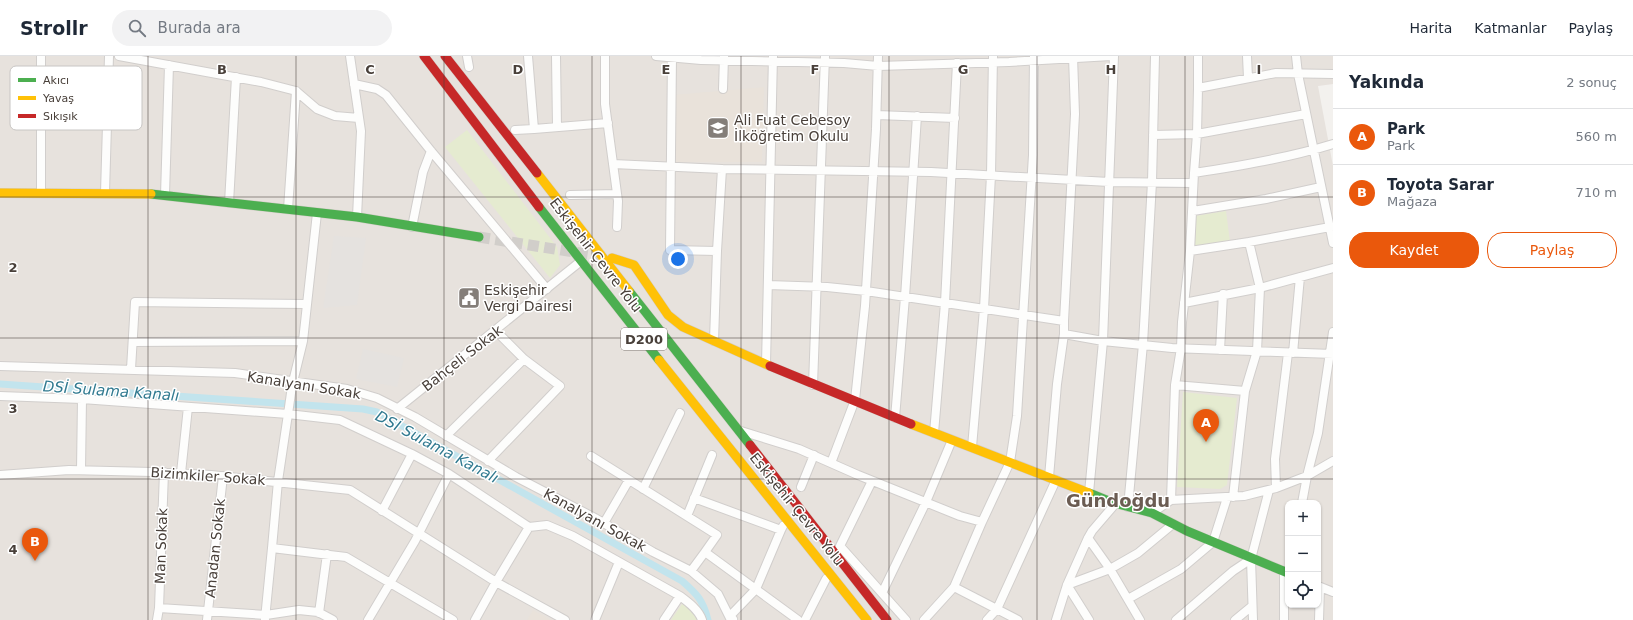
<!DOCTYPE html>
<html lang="tr">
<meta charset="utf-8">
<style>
body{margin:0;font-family:"DejaVu Sans",sans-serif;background:#f2f2f3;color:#1f2937}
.controls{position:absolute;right:12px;bottom:12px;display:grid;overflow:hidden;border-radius:8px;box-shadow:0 1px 3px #0004}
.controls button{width:36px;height:36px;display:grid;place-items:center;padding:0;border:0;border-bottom:1px solid #e0e1e3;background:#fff;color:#1f2937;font:20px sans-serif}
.you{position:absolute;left:678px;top:203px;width:14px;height:14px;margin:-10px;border:3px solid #fff;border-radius:50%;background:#1a73e8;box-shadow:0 0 0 6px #1a73e833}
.badge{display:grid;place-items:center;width:26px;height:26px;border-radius:50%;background:#ea580c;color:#fff;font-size:13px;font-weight:700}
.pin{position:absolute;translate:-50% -33px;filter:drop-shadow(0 1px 2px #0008)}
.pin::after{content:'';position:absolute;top:21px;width:14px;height:12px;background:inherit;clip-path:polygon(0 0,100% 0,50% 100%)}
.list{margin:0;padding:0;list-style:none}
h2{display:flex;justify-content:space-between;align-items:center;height:52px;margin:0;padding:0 16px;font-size:17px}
h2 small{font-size:13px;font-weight:400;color:#747a83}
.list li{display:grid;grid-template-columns:26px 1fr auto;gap:12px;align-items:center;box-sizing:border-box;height:56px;padding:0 16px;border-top:1px solid #e0e1e3}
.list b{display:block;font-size:15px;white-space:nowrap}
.list p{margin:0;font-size:13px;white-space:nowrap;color:#747a83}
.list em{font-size:13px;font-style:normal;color:#747a83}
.actions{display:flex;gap:8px;padding:12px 16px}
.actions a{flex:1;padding:9px 0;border:1px solid #ea580c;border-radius:16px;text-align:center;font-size:14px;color:#ea580c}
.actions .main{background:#ea580c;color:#fff}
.icon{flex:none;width:22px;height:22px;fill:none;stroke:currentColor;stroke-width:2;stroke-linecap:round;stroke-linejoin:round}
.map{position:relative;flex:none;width:1333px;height:564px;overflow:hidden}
header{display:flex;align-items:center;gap:24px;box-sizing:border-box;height:56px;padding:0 20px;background:#fff;border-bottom:1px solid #e0e1e3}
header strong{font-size:19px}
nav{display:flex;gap:22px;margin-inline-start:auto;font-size:14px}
.search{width:280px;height:36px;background:#f2f2f3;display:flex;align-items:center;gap:10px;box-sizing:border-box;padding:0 14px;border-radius:22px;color:#747a83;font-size:15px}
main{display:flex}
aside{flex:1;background:#fff}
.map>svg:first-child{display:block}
</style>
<header>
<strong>Strollr</strong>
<div class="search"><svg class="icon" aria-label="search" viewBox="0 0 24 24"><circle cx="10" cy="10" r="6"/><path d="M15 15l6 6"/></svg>Burada ara</div>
<nav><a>Harita</a><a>Katmanlar</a><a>Paylaş</a></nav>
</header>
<main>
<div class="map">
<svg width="1333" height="564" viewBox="0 0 1333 564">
<rect width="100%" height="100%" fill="#f3f1ee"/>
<path fill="#e7e2dd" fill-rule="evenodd" d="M0,0H1333V28L1318,30L1333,110V564H0ZM1288,447H1318V549H1288Z"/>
<path fill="#e9e2da" d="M764,31L762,106H677L673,105L672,39Z
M533,554L551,564H527Z"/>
<path fill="#e5ebd0" d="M467,74L557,191L560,209L550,222L445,91Z
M1226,155L1230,186L1193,195L1195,160Z
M1183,336L1237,342L1227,429L1220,433L1177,431Z
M682,548L691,553L698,564H671Z"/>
<path fill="#e5e2df" d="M334,180L366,182L357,249L323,252Z
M363,293L404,302L397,331L356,323Z"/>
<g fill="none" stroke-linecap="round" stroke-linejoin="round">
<path stroke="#c2e4ed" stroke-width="7" d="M0,328L363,353L377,356L682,525C697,538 703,544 708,564"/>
<path stroke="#d1ceca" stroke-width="11" stroke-dasharray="11 5.5" stroke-linecap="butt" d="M479,181L605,201"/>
<g stroke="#d1cecc" stroke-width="10">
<path id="street" d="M119,0L261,26L296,35L317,53L335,60L359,62
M350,0L361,75L357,161
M467,0L469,11
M556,0L557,71
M605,0V48L618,145L617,171
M656,0L701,4L844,7L878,10L1009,6L1111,0
M672,0L670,194L717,195L714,285
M1198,0V32L1276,17L1333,18
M1247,0L1248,22
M1296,0L1298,18L1333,187
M354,28L377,33L386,39L431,95L547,233
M1198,32L1197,78L1194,117C1240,110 1288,102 1333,88
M723,33L724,1
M877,59L955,62
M534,73L608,67
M515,74L534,73L528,0
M1153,79L1197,78L1306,58
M613,108L722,113L931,116L1109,126L1193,127
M41,137V0
M105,137L109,0
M165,139L169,9
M570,139L617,138
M229,147L236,21
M288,153L296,35
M1193,155L1266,143L1321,131
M412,171L423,116L431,95
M717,195L722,113
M1190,195L1249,186L1330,171
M768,229L827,231L866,235L1064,265V278L1057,328L1049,421
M1184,247L1260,232L1333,212
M1064,265L1075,58L1073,0
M1064,278L1103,285L1172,292L1333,298
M133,286L303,285
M1220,294L1223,238
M1293,297L1300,221
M766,308L773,0
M0,310L235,317L347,333L377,342L415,361L516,421L595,462L653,496L691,515L718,538L731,564
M131,313L135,246L306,248
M813,329L825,0
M1175,329L1245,335L1233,441
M1245,335L1257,295L1260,232L1249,186
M0,340L82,343L288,358L292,330L303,285L317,157
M397,353L581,205
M895,362L905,241L917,60
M741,375L799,393L858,419L960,460L982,466L1010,406L1017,360L1033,99L1034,0
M934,377L945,247L957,7
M446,380L524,303
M972,391L984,253L991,119L993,0
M591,400L717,479L705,496L798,564
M488,405L560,330L524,303L496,275
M831,407L855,344L865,250L876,73L878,0
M81,414L82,343
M181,417L188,351
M0,419L69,414L152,416L211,419L350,434L496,526L475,564
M872,425L840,490L906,564
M801,431L814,399
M1276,432L1275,403L1288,297
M643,433L680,357
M1089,437L1103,285L1114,0
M694,442L781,474L783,470
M1171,444L1175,329L1181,292L1182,266L1190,195L1194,117
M1302,447L1307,420L1318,377L1333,276
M1128,451L1143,288L1152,126L1155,0
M382,455L412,398
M1152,457L1171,444L1244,440L1276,432L1307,420L1333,405
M687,460L712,399
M604,467L629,424
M1088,482L1110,513L1140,564
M691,515L705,496
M1318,530L1333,536
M954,531L1018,564
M882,537L926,446L952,384
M1128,543L1181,513L1213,486L1227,442
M159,552L266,559L299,554L318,556L333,564
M319,557L327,498
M265,563L272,492
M733,563L730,560L756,533L781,474
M157,564L159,552L164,416
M207,564L223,420
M368,564L415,485L449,418
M453,564L346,501L272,492L278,425L288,358L340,364L412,398L449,418L529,471
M565,564L496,526L529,471L547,469L573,480L680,540C688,546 699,554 702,564
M595,564L619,506
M664,564L680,540
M805,564L826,523
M924,564L954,531L982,466
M987,564L997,553L1056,424
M1056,564L1067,529L1088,482L1092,475L1116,447
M1089,564L1067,529L1110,513L1138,497L1173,468
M1176,564L1233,515L1251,503
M1235,564L1252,550
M1253,564L1251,503L1269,434
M1284,564V515
M1319,564L1320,531"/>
</g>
<g stroke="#d3cdc7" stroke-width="10">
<path id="fast" d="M151,138L357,161L479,181
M539,151L659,304
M629,235L750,389
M1089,437L1111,446L1152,457L1187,475L1288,517"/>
</g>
<g stroke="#d3cdc7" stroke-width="10">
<path id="slow" d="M537,117L629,235
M0,137L151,138
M612,202L634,209L668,259L683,271L770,310
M659,304L867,564
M911,368L1089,437"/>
</g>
<g stroke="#d3cdc7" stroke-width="10">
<path id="jam" d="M424,0L539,151
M445,0L537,117
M770,310L911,368
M750,389L887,564"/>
</g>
<use href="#street" stroke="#fdfdfc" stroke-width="8"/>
<use href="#fast" stroke="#4caf50" stroke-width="9"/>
<use href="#slow" stroke="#ffc107" stroke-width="9"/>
<use href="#jam" stroke="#c62828" stroke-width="9"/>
</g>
<path fill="none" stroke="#49403a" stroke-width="1" stroke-opacity="0.55" d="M148,0V564M296,0V564M444,0V564M592,0V564M741,0V564M889,0V564M1037,0V564M1185,0V564M0,141H1333M0,282H1333M0,423H1333"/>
<defs>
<g id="school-square" transform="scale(1.15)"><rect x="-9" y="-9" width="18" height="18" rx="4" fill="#847e79" stroke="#fff"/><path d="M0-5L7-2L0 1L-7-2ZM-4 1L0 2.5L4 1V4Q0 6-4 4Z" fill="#fff"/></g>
<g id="civic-square" transform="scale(1.15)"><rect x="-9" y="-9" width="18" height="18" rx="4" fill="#847e79" stroke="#fff"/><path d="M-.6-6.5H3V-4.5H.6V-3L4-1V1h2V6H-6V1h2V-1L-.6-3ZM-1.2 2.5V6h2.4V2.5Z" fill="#fff"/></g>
</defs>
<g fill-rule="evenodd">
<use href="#school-square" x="718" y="72"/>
<use href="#civic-square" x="469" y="242"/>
</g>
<g text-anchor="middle" stroke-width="3" stroke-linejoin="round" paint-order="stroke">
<rect fill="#fff" stroke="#807975" stroke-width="1" x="621" y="272" width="46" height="22" rx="3"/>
<g font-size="13" font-weight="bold" fill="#49403a">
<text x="644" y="288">D200</text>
</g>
<g font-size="14" fill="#49403a" stroke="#fff" text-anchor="start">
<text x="734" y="69">Ali Fuat Cebesoy<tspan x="734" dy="16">İlköğretim Okulu</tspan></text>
<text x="484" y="239">Eskişehir<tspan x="484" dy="16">Vergi Dairesi</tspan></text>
</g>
<g font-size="14" fill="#49403a" stroke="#fff">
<text transform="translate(596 199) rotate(52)" y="5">Eskişehir Çevre Yolu</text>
<text transform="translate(462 302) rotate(-38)" y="5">Bahçeli Sokak</text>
<text transform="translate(304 329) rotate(9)" y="5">Kanalyanı Sokak</text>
<text transform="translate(208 420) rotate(4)" y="5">Bizimkiler Sokak</text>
<text transform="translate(797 453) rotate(51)" y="5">Eskişehir Çevre Yolu</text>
<text transform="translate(595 464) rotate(29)" y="5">Kanalyanı Sokak</text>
<text transform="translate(161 490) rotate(-88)" y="5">Man Sokak</text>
<text transform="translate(215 492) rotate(-84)" y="5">Anadan Sokak</text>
</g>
<g font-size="15" font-style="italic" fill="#317a90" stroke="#fff">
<text transform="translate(111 335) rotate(4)" y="5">DSİ Sulama Kanalı</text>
<text transform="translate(437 391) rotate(28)" y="5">DSİ Sulama Kanalı</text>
</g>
<g font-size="18" font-weight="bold" fill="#6b5c52" stroke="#fff">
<text x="1118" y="451">Gündoğdu</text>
</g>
</g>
<rect x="10" y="10" width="132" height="64" rx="6" fill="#fff" stroke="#c8c6c4" stroke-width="1"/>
<rect x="18" y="22" width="18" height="4" fill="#4caf50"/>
<rect x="18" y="40" width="18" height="4" fill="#ffc107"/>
<rect x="18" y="58" width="18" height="4" fill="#c62828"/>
<g font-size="11" fill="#49403a">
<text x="43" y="28">Akıcı</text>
<text x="43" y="46">Yavaş</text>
<text x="43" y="64">Sıkışık</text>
</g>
<g font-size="13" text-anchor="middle" font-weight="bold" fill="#49403a" stroke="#fff" stroke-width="3" stroke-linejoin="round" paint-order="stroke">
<text x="222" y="18">B</text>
<text x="370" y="18">C</text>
<text x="518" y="18">D</text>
<text x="666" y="18">E</text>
<text x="815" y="18">F</text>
<text x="963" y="18">G</text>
<text x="1111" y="18">H</text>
<text x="1259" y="18">I</text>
<text x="13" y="216">2</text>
<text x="13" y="357">3</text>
<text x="13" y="498">4</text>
</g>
</svg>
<div class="controls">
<button>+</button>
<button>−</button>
<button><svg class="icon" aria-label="locate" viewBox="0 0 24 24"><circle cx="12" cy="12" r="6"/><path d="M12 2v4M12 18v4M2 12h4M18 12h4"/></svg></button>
</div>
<div class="you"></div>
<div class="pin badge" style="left:1206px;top:386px">A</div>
<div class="pin badge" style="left:35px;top:505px">B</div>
</div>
<aside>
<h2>Yakında<small>2 sonuç</small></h2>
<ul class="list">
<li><span class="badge">A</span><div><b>Park</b><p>Park</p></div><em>560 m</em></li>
<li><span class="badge">B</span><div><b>Toyota Sarar</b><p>Mağaza</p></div><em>710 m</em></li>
</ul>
<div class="actions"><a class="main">Kaydet</a><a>Paylaş</a></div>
</aside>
</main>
